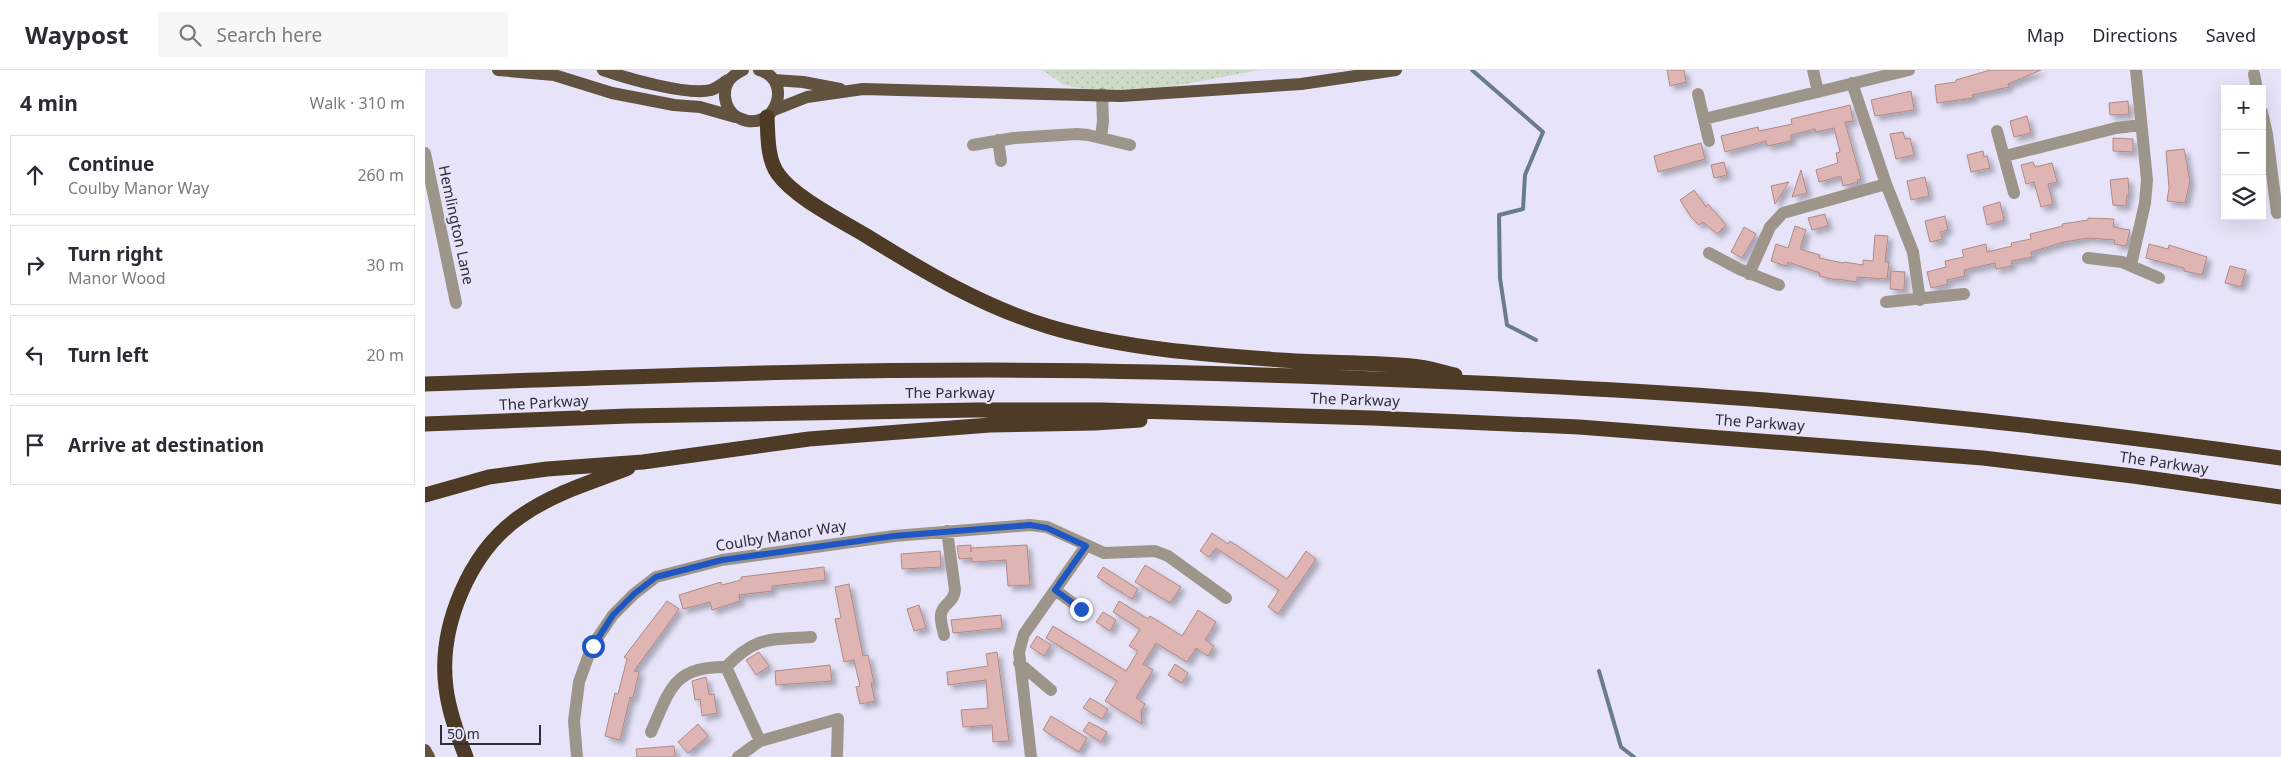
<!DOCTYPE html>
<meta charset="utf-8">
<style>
body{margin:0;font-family:"Noto Sans",sans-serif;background:#f7f7f7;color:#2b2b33}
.controls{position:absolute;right:15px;top:15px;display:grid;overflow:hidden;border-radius:0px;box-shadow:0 5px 20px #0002}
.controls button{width:45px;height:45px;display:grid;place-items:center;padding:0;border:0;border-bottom:1px solid #e1e1e2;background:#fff;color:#2b2b33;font:25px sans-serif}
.scale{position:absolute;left:15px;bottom:12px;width:101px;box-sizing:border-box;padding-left:5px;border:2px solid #2f2d3b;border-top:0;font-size:14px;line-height:18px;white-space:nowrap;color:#2f2d3b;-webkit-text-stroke:4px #e7e4f9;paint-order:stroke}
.stop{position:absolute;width:15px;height:15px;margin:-11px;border:4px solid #1e57c3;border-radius:50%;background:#fff}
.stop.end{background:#1e57c3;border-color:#fff;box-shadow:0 1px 5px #0008}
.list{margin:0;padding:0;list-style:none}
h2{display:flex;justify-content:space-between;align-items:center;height:65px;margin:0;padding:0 20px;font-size:21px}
h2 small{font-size:16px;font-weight:400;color:#7c7c81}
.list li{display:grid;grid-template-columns:32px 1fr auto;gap:15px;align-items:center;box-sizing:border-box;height:80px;margin:0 10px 10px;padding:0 10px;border:1px solid #e1e1e2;border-radius:0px}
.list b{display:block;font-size:19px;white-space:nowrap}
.list p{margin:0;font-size:16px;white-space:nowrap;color:#7c7c81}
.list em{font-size:16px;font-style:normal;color:#7c7c81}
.icon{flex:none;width:28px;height:28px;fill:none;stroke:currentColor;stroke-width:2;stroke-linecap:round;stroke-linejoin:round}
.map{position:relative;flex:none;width:1856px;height:687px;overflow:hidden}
header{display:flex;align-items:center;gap:30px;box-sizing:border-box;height:70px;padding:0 25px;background:#fff;border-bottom:1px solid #e1e1e2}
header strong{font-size:24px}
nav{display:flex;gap:28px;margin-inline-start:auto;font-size:18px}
.search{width:350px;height:45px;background:#f7f7f7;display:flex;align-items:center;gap:12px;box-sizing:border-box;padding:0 18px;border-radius:0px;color:#7c7c81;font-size:19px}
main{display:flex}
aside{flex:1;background:#fff}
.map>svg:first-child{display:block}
</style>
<header>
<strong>Waypost</strong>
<div class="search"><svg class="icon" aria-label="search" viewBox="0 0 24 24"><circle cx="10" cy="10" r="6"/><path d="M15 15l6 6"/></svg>Search here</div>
<nav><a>Map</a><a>Directions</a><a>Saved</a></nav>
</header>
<main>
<aside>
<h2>4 min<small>Walk · 310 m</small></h2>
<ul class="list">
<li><svg class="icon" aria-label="ahead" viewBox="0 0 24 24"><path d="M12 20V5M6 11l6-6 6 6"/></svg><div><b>Continue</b><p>Coulby Manor Way</p></div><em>260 m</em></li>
<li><svg class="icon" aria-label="right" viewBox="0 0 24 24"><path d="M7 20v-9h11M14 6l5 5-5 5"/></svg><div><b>Turn right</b><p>Manor Wood</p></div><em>30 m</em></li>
<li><svg class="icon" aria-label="left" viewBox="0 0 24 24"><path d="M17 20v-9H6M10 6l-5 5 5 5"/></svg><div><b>Turn left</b></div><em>20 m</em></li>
<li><svg class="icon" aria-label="arrive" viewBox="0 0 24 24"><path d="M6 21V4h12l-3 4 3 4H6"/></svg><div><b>Arrive at destination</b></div></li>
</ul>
</aside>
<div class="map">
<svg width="1856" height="687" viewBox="0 0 1856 687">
<defs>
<pattern id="grass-dots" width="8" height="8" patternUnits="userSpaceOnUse" patternTransform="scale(1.25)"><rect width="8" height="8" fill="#cedac8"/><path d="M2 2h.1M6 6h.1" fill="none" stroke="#b1bbad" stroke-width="1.8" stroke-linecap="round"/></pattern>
<filter id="shadow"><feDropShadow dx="4.5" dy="4.5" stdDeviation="2.5" flood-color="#0004"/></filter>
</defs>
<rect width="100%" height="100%" fill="#e7e4f9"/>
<path fill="url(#grass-dots)" d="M617,0H835L696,26L639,15Z"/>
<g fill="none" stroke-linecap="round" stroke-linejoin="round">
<path stroke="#697c8d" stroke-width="4" d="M1047,0L1118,62L1100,105L1098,139L1074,145L1075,208L1082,255L1111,270
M1174,601L1196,677L1209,687"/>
</g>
<path fill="#deb5b2" stroke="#b08986" filter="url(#shadow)" d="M1242,0H1259L1261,12L1245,16Z
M1565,0H1616L1583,14L1584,17L1547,25L1548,28L1512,33L1510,15L1531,12V10Z
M1486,21L1489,40L1450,46L1446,30Z
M1703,31L1704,44L1685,45L1684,33Z
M1425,35L1428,51L1420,52L1436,109L1432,110L1433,112L1418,116L1416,106L1394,112L1391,100L1413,93L1411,83L1415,82L1409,58L1391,62L1390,59L1366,65V71L1342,76L1341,71L1300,82L1296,66L1333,57L1334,61L1367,54L1366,49Z
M1602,46L1606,63L1589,67L1585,51Z
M1478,62L1480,69L1485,68L1489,85L1471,89L1465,64Z
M1688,68L1708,69V82L1688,81Z
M1276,73L1280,89L1233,102L1229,86Z
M1759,79L1765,111L1760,133L1742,131L1744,118L1741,81Z
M1558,81L1559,87L1562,86L1565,98L1546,102L1542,85Z
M1299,92L1302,105L1289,108L1286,95Z
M1608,92L1610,97L1627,93L1632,112L1623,114L1628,134L1616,137L1609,112L1601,114L1596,95Z
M1376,100L1382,123L1367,127Z
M1500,107L1504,126L1486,130L1482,111Z
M1703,108L1704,125H1702L1701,136L1688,135L1685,110Z
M1364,112L1350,134L1346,116Z
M1269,120L1281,137L1283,134L1301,155L1292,164L1278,152L1274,155L1266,147L1255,130Z
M1575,132L1579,150L1562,155L1558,137Z
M1400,144L1403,156L1387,160L1383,148Z
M1520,146L1523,160L1515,162L1518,169L1505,172L1500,151Z
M1663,148L1689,149L1688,157L1705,160L1701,176L1689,174L1690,170L1663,168L1639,172L1606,182L1607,187L1586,191L1587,196L1571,199L1570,193L1539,200L1540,206L1522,210L1523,214L1506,218L1502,202L1521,197L1520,191L1539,187L1537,180L1561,174L1562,182L1587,176L1586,173L1606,169L1605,164L1638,156L1637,154L1663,150Z
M1370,156L1381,160L1375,179L1395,185L1394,188L1418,193L1419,192L1438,195V190L1448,191L1450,165L1463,166L1460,192H1464L1462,209L1432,207V212L1412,209V210L1394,206L1395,203L1363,192L1361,196L1346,191L1351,174L1363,178Z
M1319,157L1331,164L1317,188L1306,182Z
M1724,174L1743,179L1744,175L1782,187L1777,205L1759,201V198L1721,188Z
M1805,196L1821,200L1816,217L1800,213Z
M1466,201L1480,202L1479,220L1465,219Z
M787,463L803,474L805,471L862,509L881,481L891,489L853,544L843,537L854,520L791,478L784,487L775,481Z
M546,475V482V478L602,475L605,515L583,516L581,490L547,492V488L534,489L532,476Z
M515,481L516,497L477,499L476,484Z
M720,495L756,517L745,533L710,512Z
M399,497L400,510L347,516V521L314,525L315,531L287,540L285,532L258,539L254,525L296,512L297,515L316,510V507Z
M678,497L713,519L707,529L672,507Z
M424,514L438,586L443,585L449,613H446L450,631L435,634L431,617L435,616L429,590L419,592L410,549L416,548L410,517Z
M242,531L254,539L209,601L214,602L208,628L205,627L195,670L180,666L190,623L193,624L202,589L199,587Z
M694,531L723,549L725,546L757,566L773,540L791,552L780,570L789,576L783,586L771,578L762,592L731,573L718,594L728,600L711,628L720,634L716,641L717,654L680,631L692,611L621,568L628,556L701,601L713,581L704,576L715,559L688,542Z
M494,535L501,558L489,561L482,539Z
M678,542L691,550L685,561L671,552Z
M576,545L577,558L528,563L526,550Z
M612,566L626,575L619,586L605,577Z
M334,582L344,596L331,605L321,590Z
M572,582L584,671L568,672L567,655L538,657L536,640L563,638L561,610L523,615L522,602L563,596L561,584Z
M750,594L763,603L757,613L743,605Z
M405,595L407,611L351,615L350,601Z
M281,607L284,625L289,624L292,643L277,646L275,629L270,630L267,611Z
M665,628L683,639L677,649L658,638Z
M626,646L662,668L654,682L618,660Z
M664,652L682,662L676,672L658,661Z
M273,654L283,666L263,683L253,672Z
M249,676L250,687H212L211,679Z"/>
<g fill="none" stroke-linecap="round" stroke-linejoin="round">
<path stroke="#9e958a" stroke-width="12" d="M1388,0L1393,22
M1829,4L1832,19
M1427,13L1461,114L1488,182L1495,230
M1273,24L1284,71
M1837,42L1842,64L1852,143
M1279,49L1484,0
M1572,61L1589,123
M676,68L678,51L677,24
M573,70L576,91
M548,75L589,68L652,64L663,65L705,75
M0,83L31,233
M1580,86L1691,58L1716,55
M1284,183L1314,199L1354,215
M1663,188L1697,192L1734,208
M1706,195L1720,133L1722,110L1711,0
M1324,204L1345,157L1358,143L1461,114
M1461,232L1539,224
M630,520L656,539
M519,565C518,559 515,551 516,544C518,533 529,533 530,520L522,461
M594,593L626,620
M301,597L335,671
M226,662C245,620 248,596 301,597C332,565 345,570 386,567
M152,687L149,651L154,612L167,576L188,545L209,524L231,507L297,490L469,466L605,455L622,457L679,483L730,481L743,486L801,528
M313,687L335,671L413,649L412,687
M606,687L594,582L599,564L661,476"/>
<path stroke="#625240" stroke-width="12" d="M73,0L129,5L187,23L249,35L275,37L310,47
M178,0C201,8 263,26 286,20C292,18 298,13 303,10
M318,0C306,6 299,13 300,27C301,36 306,45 314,48C350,65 370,10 334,0
M349,10L378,12L415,19
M349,40L382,27L438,19L696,26L876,14L971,0
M0,680L4,687"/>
<path stroke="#4d3b26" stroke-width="15" d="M342,47C343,65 342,89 353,104C369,127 415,150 440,165C498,201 558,237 625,257C704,280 788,285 870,291C909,293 948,292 987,296C1001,297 1016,302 1030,305
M0,314C243,305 486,296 729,302C928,307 1128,314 1327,329C1504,343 1680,363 1856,388
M0,354L203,346L551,340H677L947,348L1154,357L1558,388L1708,406L1856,427
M0,425L64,407L122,399L218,392L384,369L565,355L670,353L715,350
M41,687C32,664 24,642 21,618C13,556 45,481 96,446C131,422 165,413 203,398"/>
</g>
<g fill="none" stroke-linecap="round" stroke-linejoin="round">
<path stroke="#1e57c3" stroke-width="6" d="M168,576L188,545L209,524L231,507L297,490L469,466L605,455L622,458L661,476L630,520L656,539"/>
</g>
<g text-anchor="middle" stroke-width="4" stroke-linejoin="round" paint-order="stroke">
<g font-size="15" fill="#2f2d3b" stroke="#e7e4f9">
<text transform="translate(31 155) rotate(78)" y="5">Hemlington Lane</text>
<text x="525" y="328">The Parkway</text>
<text transform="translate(930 330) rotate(2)" y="5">The Parkway</text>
<text transform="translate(119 333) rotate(-3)" y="5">The Parkway</text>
<text transform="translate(1335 353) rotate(4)" y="5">The Parkway</text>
<text transform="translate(1739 393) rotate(8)" y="5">The Parkway</text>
<text transform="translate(356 466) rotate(-9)" y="5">Coulby Manor Way</text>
</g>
</g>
</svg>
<div class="controls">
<button>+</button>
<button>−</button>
<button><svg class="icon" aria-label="layers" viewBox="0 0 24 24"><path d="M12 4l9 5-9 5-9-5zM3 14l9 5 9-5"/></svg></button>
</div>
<div class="scale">50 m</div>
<div class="stop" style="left:168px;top:576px"></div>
<div class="stop end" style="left:656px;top:539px"></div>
</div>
</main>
